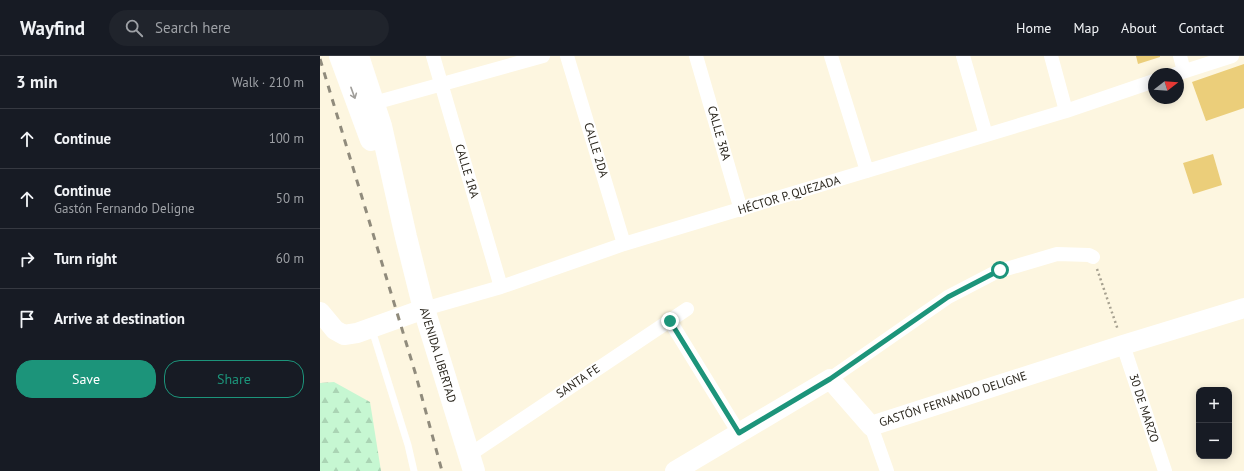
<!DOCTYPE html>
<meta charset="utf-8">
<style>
body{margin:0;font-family:"PT Sans",sans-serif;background:#20242c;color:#f1f3f6}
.controls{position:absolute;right:12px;bottom:12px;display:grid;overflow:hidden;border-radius:8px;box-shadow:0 2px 10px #0003}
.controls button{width:36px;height:36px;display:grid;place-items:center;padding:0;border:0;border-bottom:1px solid #363941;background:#171b24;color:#f1f3f6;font:20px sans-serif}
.compass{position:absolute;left:828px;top:12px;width:36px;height:36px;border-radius:50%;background:#171b24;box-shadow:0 2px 10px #0003;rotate:73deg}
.stop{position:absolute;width:12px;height:12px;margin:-9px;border:3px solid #1c947a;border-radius:50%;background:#fff}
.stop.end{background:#1c947a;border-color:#fff;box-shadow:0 1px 4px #0008}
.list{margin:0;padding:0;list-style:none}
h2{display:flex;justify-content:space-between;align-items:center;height:52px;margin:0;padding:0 16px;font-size:17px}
h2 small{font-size:13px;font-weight:400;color:#9ea1a6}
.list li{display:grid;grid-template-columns:26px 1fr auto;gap:12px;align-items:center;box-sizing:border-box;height:60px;padding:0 16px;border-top:1px solid #363941}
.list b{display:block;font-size:15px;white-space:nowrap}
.list p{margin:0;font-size:13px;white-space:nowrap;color:#9ea1a6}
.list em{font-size:13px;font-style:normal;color:#9ea1a6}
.actions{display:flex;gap:8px;padding:12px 16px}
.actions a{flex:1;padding:9px 0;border:1px solid #1c947a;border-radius:16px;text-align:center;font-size:14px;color:#1c947a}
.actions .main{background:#1c947a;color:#fff}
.icon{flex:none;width:22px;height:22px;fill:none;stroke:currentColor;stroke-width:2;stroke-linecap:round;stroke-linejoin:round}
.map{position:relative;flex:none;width:924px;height:415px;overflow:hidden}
header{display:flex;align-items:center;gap:24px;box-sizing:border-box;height:56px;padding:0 20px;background:#171b24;border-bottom:1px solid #363941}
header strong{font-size:19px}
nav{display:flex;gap:22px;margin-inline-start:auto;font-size:14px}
.search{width:280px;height:36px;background:#20242c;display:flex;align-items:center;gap:10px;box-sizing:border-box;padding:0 14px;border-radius:22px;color:#9ea1a6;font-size:15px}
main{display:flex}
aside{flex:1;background:#171b24}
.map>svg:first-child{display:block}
</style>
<header>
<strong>Wayfind</strong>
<div class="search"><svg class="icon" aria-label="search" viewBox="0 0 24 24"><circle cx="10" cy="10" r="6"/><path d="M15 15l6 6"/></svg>Search here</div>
<nav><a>Home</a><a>Map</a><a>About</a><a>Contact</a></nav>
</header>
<main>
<aside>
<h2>3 min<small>Walk · 210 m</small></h2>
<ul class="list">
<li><svg class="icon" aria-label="ahead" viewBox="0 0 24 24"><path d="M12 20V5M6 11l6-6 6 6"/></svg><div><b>Continue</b></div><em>100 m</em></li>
<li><svg class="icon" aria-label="ahead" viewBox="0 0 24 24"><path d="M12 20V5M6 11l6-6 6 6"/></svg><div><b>Continue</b><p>Gastón Fernando Deligne</p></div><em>50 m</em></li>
<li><svg class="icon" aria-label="right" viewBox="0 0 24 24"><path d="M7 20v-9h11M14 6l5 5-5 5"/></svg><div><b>Turn right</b></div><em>60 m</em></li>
<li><svg class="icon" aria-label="arrive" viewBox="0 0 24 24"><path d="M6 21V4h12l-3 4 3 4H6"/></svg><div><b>Arrive at destination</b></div></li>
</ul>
<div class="actions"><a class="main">Save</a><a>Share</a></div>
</aside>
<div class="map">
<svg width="924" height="415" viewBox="0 0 924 415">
<defs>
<pattern id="forest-firs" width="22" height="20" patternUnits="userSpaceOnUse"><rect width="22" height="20" fill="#c6f7d2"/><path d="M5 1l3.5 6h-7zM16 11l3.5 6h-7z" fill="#aad4b4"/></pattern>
</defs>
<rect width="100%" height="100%" fill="#fdf6e0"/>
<path fill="url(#forest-firs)" d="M14,326L50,346L61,415H0V327Z"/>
<path fill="#ebce7a" d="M816,0H840V1L818,8Z
M924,8V52L886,65L872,26Z
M893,98L902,129L873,138L863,107Z"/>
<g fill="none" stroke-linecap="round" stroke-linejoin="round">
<path stroke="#a7a190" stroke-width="2.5" stroke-dasharray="2 3" stroke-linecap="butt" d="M777,213L798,274"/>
<path stroke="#fff" stroke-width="7" d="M52,274L88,389L94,415"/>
<path stroke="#fff" stroke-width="14" d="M113,0L181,231
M247,0L304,188
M376,0L421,154
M511,0L547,115
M643,0L666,79
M731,0L746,55
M860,0L864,15
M856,18L912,0
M54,47L223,0
M104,253L181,231L304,188L746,55L834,25
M350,265L419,377
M803,289L845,415
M510,323L628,241L676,216L737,198L769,199L773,201
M551,370L567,415
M149,399L367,253"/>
<path stroke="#fff" stroke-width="20" d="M0,256L15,274L24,279L37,277L104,253
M355,415L510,323L551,370L803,289L924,252"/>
<path stroke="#fff" stroke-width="22" d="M20,0L51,84
M38,0L61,70L86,181L104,253L154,415"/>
<path stroke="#908b7c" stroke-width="3" stroke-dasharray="7 7" stroke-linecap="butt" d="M0,3L95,316L122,415"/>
</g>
<defs><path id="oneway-shaft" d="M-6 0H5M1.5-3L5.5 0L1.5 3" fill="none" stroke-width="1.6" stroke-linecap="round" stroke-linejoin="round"/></defs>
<use stroke="#9f9d99" href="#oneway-shaft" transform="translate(33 37) rotate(70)"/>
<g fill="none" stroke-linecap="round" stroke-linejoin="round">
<path stroke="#1c947a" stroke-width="5" d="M350,265L419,377L510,323L628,241L680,214"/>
</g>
<g text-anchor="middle" stroke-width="4" stroke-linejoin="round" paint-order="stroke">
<g font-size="12" fill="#2a261d" stroke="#fff">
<text transform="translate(399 77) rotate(74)" y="4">CALLE 3RA</text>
<text transform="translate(276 94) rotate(73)" y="4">CALLE 2DA</text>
<text transform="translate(147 115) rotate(73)" y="4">CALLE 1RA</text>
<text transform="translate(469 139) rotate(-17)" y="4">HÉCTOR P. QUEZADA</text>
<text transform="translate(118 299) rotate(73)" y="4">AVENIDA LIBERTAD</text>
<text transform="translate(258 325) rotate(-34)" y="4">SANTA FE</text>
<text transform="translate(633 343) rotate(-18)" y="4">GASTÓN FERNANDO DELIGNE</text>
<text transform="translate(824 352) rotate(72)" y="4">30 DE MARZO</text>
</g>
</g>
</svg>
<div class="controls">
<button>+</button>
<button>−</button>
</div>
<svg class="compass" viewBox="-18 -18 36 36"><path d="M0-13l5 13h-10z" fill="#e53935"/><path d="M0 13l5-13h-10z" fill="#9ea1a6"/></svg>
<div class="stop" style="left:680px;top:214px"></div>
<div class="stop end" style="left:350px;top:265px"></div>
</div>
</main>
